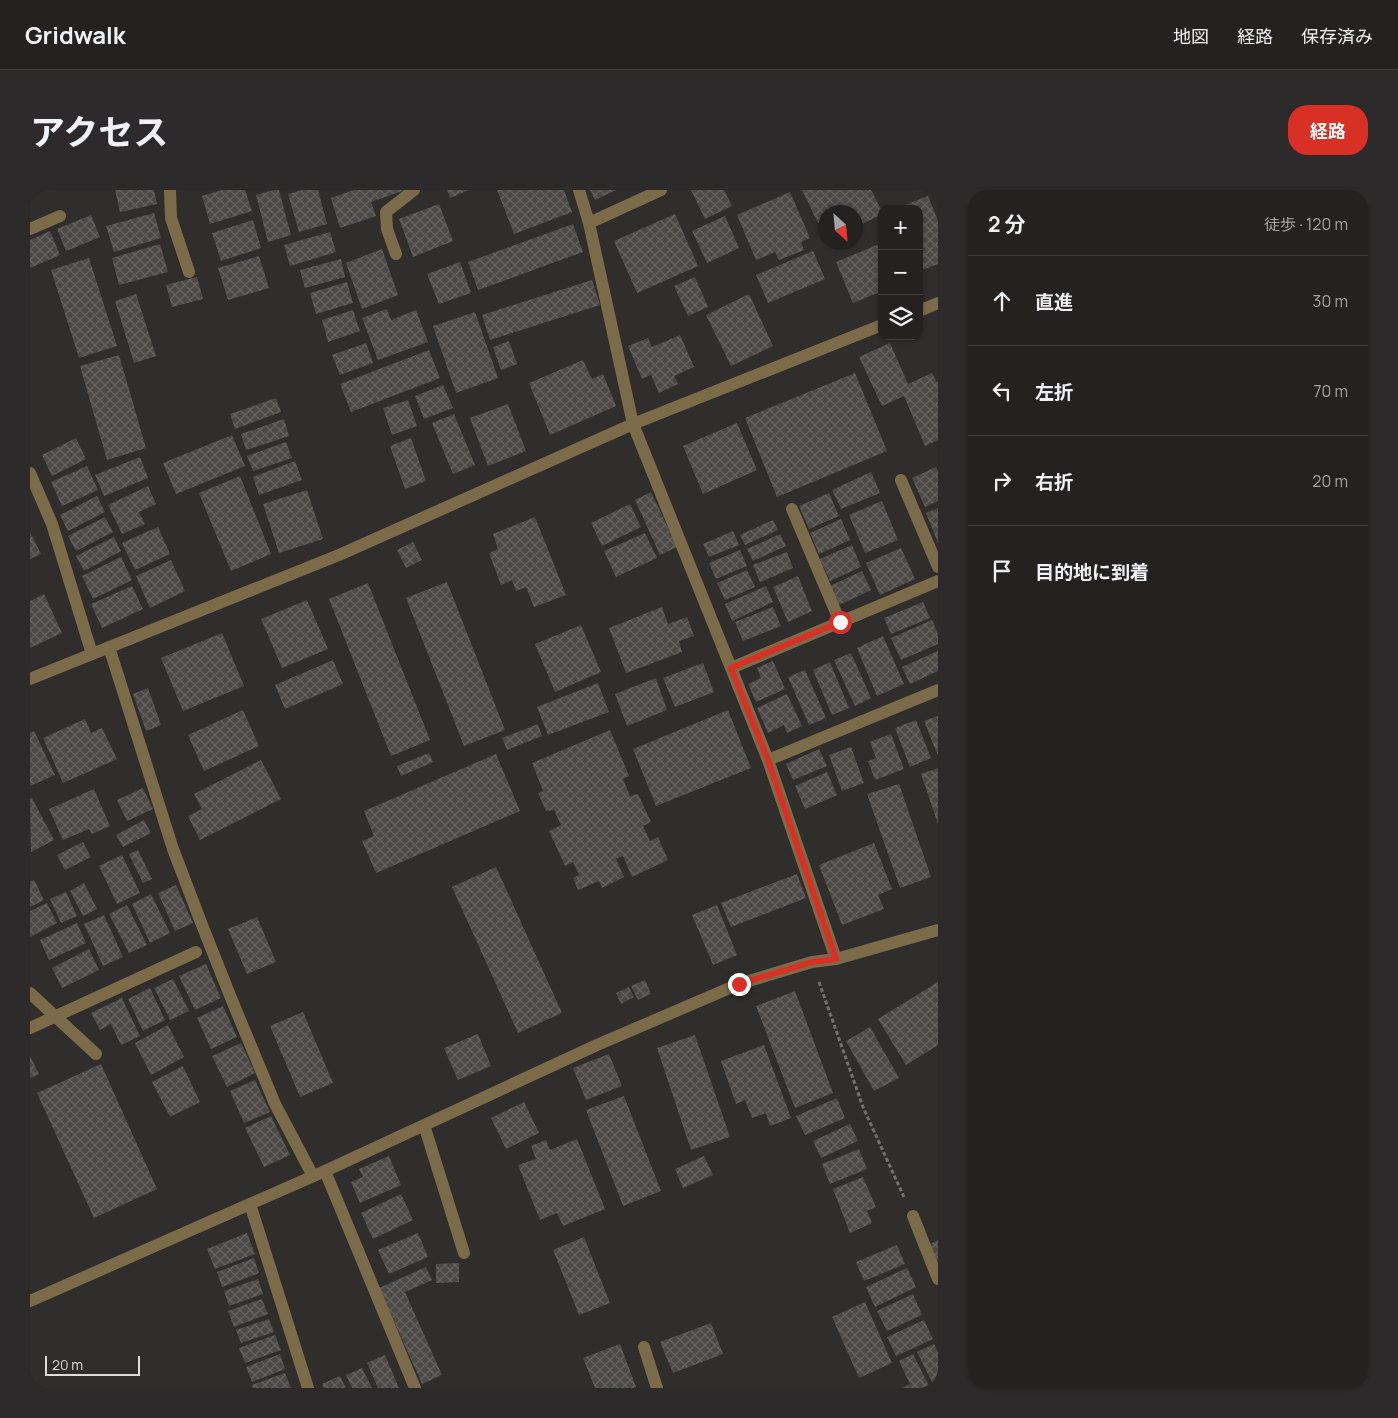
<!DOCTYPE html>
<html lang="ja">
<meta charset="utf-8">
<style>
body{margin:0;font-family:Manrope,"Noto Sans JP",sans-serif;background:#2c2a2a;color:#f1f3f6}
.controls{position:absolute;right:15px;top:15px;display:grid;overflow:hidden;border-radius:10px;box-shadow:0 1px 4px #0004}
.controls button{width:45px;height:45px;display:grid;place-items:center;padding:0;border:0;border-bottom:1px solid #413f3f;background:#242221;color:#f1f3f6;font:25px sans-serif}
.compass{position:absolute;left:788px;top:15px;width:45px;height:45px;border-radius:50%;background:#242221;box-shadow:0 1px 4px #0004;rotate:154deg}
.scale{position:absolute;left:15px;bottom:12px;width:95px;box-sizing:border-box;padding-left:5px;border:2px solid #dedddc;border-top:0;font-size:14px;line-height:18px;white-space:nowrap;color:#dedddc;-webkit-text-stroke:4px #302e2c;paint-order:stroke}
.stop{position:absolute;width:15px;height:15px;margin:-11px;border:4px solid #d93025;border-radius:50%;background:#fff}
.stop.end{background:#d93025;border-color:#fff;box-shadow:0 1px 5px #0008}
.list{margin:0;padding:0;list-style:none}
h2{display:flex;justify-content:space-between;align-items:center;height:65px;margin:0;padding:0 20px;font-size:21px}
h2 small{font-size:16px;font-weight:400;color:#a3a4a5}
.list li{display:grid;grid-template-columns:32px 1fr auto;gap:15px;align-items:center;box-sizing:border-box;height:90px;padding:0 20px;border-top:1px solid #413f3f}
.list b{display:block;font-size:19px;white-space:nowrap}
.list em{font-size:16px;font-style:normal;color:#a3a4a5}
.icon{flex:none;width:28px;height:28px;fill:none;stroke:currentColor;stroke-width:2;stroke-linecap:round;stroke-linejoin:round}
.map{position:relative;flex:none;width:908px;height:1198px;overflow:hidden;border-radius:20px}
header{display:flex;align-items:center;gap:30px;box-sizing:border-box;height:70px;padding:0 25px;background:#242221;border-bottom:1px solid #413f3f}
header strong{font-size:24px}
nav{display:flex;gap:28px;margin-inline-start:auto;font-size:18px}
.intro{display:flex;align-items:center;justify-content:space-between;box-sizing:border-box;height:120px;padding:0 30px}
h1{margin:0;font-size:35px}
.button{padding:12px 22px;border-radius:20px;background:#d93025;color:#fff;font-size:18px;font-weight:700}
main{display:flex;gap:30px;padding:0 30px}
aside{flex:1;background:#242221;border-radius:20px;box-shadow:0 1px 4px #0004}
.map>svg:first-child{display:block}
</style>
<header>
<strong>Gridwalk</strong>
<nav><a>地図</a><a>経路</a><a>保存済み</a></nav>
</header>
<div class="intro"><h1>アクセス</h1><a class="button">経路</a></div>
<main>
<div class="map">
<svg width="908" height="1198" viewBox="0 0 908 1198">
<defs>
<pattern id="building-cross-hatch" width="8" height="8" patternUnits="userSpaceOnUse" patternTransform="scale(1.25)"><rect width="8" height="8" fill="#4c4947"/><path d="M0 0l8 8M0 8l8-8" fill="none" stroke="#656361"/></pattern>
</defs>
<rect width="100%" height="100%" fill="#302e2c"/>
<path fill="url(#building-cross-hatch)" d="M85,0H124L127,14L90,22Z
M192,0H215L222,21L180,34L172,6Z
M244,0H249L261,45L238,52L226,5Z
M272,0H288L297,34L269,42L258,4Z
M324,0H375L341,12L346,26L310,38L301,8Z
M417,0H439L420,8Z
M467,0H534L542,22L484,44Z
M560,0H586L565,10Z
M661,0H694L702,16L675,29Z
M772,0H841L852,21V24L826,37V22H796V35L790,37Z
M760,2L780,48L771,52L774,60L749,70L745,62L726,70L707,25Z
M898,6L908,31V74L892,80L889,75V19H865Z
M409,14L423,51L383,67L369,29Z
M124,23L131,48L84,62L76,36Z
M645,24L668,76L607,103L584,51Z
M61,25L70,47L36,61L27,39Z
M695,26L709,58L677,73L662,41Z
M223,30L231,58L191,71L182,43Z
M543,34L553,62L448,100L438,72Z
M20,41L30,65L0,78V50Z
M300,42L306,62L260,76L254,55Z
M852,53V101L823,113L806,72Z
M130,54L138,82L89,95L82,68Z
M352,59L368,105L332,119L316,73Z
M783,61L795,89L738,113L726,85Z
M229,66L239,98L198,110L188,78Z
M59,68L87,156L49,168L21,80Z
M311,69L315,87L275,98L270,80Z
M430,72L441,103L409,114L397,84Z
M167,87L173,109L142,117L136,95Z
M665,87L678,117L658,126L644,96Z
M562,90L570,115L460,150L452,125Z
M317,92L323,113L286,124L280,103Z
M106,104L126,166L104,173L85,111Z
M719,104L743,156L701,176L676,125Z
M357,119L361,130L386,120L398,152L348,170L332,128Z
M323,120L330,141L298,152L292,130Z
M445,122L468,188L426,203L403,136Z
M650,145L664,177L644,186L648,194L629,203L621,185L612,189L598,156L618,148L622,157Z
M479,151L487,174L471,180L463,157Z
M336,153L343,173L310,185L302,165Z
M860,153L878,194L902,183L907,192H908V250L895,256L874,206L852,216L829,167Z
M399,160L410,188L321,222L310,194Z
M89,165L116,258L77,270L50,176Z
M553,170L562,189L573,184L586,216L520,245L499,193Z
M825,183L857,261L747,307L715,228Z
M413,195L423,218L394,229L385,206Z
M246,208L251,222L205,239L200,224Z
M378,210L387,236L362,245L353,218Z
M478,214L496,261L458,276L440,228Z
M424,224L445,275L423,284L402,233Z
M254,229L259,246L216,260L211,244Z
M707,233L727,280L673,304L653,256Z
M202,245L215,276L146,304L133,273Z
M46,248L56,269L22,286L12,265Z
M381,248L396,291L375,299L360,256Z
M256,252L262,268L223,281L217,266Z
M110,267L118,288L74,306L65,285Z
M265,271L272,290L229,305L223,287Z
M57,276L68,300L32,316L21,292Z
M906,277L908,281V311L895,317L882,288Z
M841,282L850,303L811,319L802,300Z
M210,286L241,364L201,381L169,303Z
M118,296L126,314L109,322L115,334L92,344L78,315Z
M277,300L293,349L249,363L233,314Z
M621,302L647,357L630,365L605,310Z
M799,303L809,326L779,339L769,316Z
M67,306L75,322L38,341L30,325Z
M852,311L868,350L835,363L819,325Z
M600,314L611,337L572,356L561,333Z
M908,318V353L896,323Z
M75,327L83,342L46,361L38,346Z
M505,327L536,405L504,417L496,397L486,401L482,390L471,395L459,363L468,359L463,344Z
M811,329L820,350L789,364L780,343Z
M743,330L748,340L715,355L710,345Z
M128,337L140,364L105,380L92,353Z
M703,341L709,355L679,367L673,354Z
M0,342L11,364L0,369Z
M615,343L627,368L586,387L574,361Z
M750,344L756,356L723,371L717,359Z
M84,347L91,361L54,381L46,366Z
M383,352L392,370L376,378L367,360Z
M822,355L831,377L800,391L790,369Z
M871,358L885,389L850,405L836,373Z
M710,360L717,376L686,389L679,373Z
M757,362L763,378L730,392L723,375Z
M91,367L102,390L63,409L52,386Z
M141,370L155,401L120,418L106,386Z
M717,380L725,397L695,410L687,393Z
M832,381L841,400L809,415L800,396Z
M768,386L782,421L758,432L743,397Z
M417,392L475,540L434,556L376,408Z
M338,393L400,550L361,566L299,409Z
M102,396L113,419L72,438L61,414Z
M736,396L743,412L702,431L695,414Z
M14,404L32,443L0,458V411Z
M277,410L298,459L252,478L231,429Z
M893,412L900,428L861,444L854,428Z
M632,417L638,434L657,427L664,446L649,451L652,462L596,483L579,438Z
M743,417L751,436L713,451L705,432Z
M902,430L908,444V454L871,470L861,448Z
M551,435L571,482L525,502L505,454Z
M192,443L214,496L153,521L131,468Z
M853,446L874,494L847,506L827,458Z
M908,461V481L880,494L872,477Z
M821,463L841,508L825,516L804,470Z
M303,470L313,494L255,519L245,495Z
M743,471L755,499L726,512L718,494L731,488L727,478Z
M800,472L819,518L802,525L783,480Z
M673,473L684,502L645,517L633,488Z
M775,480L796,528L779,535L758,487Z
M626,488L637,520L597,536L585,504Z
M568,493L579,522L518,545L507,517Z
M118,498L131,535L116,541L103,504Z
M757,504L772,536L757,543L754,535L738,543L727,518Z
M213,520L229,556L174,581L158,545Z
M698,520L721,578L626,616L603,559Z
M908,526V566L894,531Z
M55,529L61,543L72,538L87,569L33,593L13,548Z
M886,530L901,568L880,577L865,538Z
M508,534L512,546L477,560L472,548Z
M580,540L599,586L593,589L600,606L608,604L621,632L613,636L620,651L628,647L638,670L602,687L593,666L586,669L594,687L572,698L569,691L548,700L543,688L549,685L543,672L535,676L519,641L531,635L524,620L516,621L508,603L513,601L502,573Z
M4,541L25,585L0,596V543Z
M861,544L874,579L845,590L838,571L846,568L840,552Z
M821,557L834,593L812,601L799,565Z
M789,559L797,576L763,590L756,574Z
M399,563L403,572L371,586L367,576Z
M466,564L490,621L346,683L332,651L344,646L334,621Z
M231,570L251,609L170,650L158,626L172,619L164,604Z
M908,578V634L891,584Z
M797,582L807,605L775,619L765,596Z
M869,594L901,687L870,698L837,604Z
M113,598L123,619L97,631L87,610Z
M64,599L80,636L62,644L59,639L33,650L19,619Z
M2,608L24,650L1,662L0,609Z
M114,630L121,643L93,657L86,645Z
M53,652L61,667L35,680L27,665Z
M844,653L862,699L848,705L854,719L812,735L789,675Z
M108,660L122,689L113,693L99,664Z
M92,665L110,703L87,714L69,676Z
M466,677L532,823L488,843L422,697Z
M767,684L776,708L701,737L691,713Z
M4,690L14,710L0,717V692Z
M54,693L67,719L53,726L40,701Z
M146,695L163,733L145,741L128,703Z
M36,702L47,726L31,733L20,709Z
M121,704L140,743L120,753L102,714Z
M17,713L27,733L0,747V721Z
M97,715L117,755L99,763L79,724Z
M687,715L707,765L683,775L662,725Z
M74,725L93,767L73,776L54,734Z
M227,727L246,772L217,784L198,739Z
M47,733L56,753L19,770L10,750Z
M59,759L69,780L32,798L22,778Z
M176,774L191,808L165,820L149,786Z
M143,789L159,821L140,830L124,798Z
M615,790L621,804L608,810L601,796Z
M908,792V855L876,875L848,829Z
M599,797L604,807L591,814L586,803Z
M120,798L135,830L113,841L98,809Z
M765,801L803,903L765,918L726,816Z
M92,808L110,846L91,855L81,834L70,840L61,823Z
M193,816L207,847L181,859L167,828Z
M273,822L303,893L270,907L240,836Z
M138,835L154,867L121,885L105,853Z
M840,837L869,888L844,901L816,851Z
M448,844L461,876L428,890L414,858Z
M665,845L700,947L661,960L627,858Z
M211,853L225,883L197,897L182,866Z
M734,855L761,928L740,936L736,923L722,928L715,910L706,914L691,871Z
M579,864L592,896L556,910L543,878Z
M0,866L9,884L0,888Z
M71,874L127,999L64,1028L7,903Z
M153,876L170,912L140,927L122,892Z
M225,890L240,922L214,933L200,901Z
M594,906L631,1001L593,1016L556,920Z
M807,908L815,928L775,945L766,926Z
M494,912L509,943L476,959L461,928Z
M241,926L260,965L234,977L215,938Z
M820,934L828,951L791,968L783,951Z
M547,949L575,1019L533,1036L527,1023L510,1030L488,975L506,969L501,956L516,950L520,960Z
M829,959L837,979L800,994L792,974Z
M359,966L371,995L330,1013L321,992L333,987L329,979Z
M674,966L683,985L653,998L645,979Z
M833,987L846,1017L837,1021L842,1033L820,1043L803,999Z
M371,1004L383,1030L343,1049L331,1023Z
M217,1043L225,1064L185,1079L177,1059Z
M388,1043L398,1067L359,1084L348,1060Z
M554,1047L580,1113L549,1125L523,1060Z
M908,1050V1070L905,1072L898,1055Z
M867,1055L875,1074L834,1091L826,1072Z
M224,1068L229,1083L192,1097L187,1082Z
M429,1073V1092L406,1093V1074Z
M396,1077L402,1090L375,1102L412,1185L392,1194L349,1098Z
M877,1078L886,1097L845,1117L836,1097Z
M228,1089L233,1104L199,1116L194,1101Z
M883,1104L892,1125L857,1141L847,1121Z
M232,1109L238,1124L204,1137L198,1121Z
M835,1112L862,1173L829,1188L802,1127Z
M239,1129L244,1142L211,1153L206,1140Z
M894,1130L903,1149L866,1166L857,1147Z
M681,1133L693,1164L643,1183L630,1152Z
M245,1145L251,1160L215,1173L209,1158Z
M590,1154L606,1197L604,1198H565L553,1168Z
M904,1154L908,1162V1198H905L887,1162Z
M250,1164L255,1179L222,1192L216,1177Z
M883,1164L900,1198H872L880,1194L869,1171Z
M355,1165L369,1198H348L337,1173Z
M332,1178L342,1198H322L316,1185Z
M255,1183L261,1198H223L222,1195Z
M310,1186L316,1198H294L292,1194Z"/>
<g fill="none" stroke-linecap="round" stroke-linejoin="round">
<path stroke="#737170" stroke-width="3" stroke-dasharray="4 2.5" stroke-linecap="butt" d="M789,792L833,917L874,1007"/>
<path stroke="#7c6b49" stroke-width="12" d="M140,0L141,28L159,82
M549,0L559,33L603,234L738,570L806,769
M559,33L631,0
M0,39L30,26
M366,64L357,39L356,22L384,0
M889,121L908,113
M0,283L22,334L62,464
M871,290L908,377
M762,319L810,432
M79,457L143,659L172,735L201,808L245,914L283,986
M701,478L908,391
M0,489L309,365L603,234L852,135
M738,570L908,500
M0,803L66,864
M0,838L166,762
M394,935L434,1063
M295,981L385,1198
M220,1014L278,1198
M883,1026L908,1089
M0,1111L295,981L567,855L709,794L782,772L806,769L908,740
M614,1157L627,1198"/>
</g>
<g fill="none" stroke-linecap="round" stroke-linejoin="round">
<path stroke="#d93025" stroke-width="6" d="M709,794L782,772L806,769L738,570L701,478L810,432"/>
</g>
</svg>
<div class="controls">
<button>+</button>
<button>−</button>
<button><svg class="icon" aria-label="layers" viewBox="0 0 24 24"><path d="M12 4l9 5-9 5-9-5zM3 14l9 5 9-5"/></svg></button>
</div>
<svg class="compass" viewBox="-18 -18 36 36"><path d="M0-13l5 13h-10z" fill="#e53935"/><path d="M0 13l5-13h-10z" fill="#a3a4a5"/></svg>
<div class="scale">20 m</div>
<div class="stop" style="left:810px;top:432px"></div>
<div class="stop end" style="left:709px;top:794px"></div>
</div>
<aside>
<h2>2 分<small>徒歩 · 120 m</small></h2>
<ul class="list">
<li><svg class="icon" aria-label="ahead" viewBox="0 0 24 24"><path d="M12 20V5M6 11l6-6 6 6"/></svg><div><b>直進</b></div><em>30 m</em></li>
<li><svg class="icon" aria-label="left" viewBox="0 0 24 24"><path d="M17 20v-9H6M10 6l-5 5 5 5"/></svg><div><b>左折</b></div><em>70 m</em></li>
<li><svg class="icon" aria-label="right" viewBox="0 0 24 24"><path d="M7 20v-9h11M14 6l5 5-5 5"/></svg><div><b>右折</b></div><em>20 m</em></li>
<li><svg class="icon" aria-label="arrive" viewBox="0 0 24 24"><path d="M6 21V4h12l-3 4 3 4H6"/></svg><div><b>目的地に到着</b></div></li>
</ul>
</aside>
</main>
